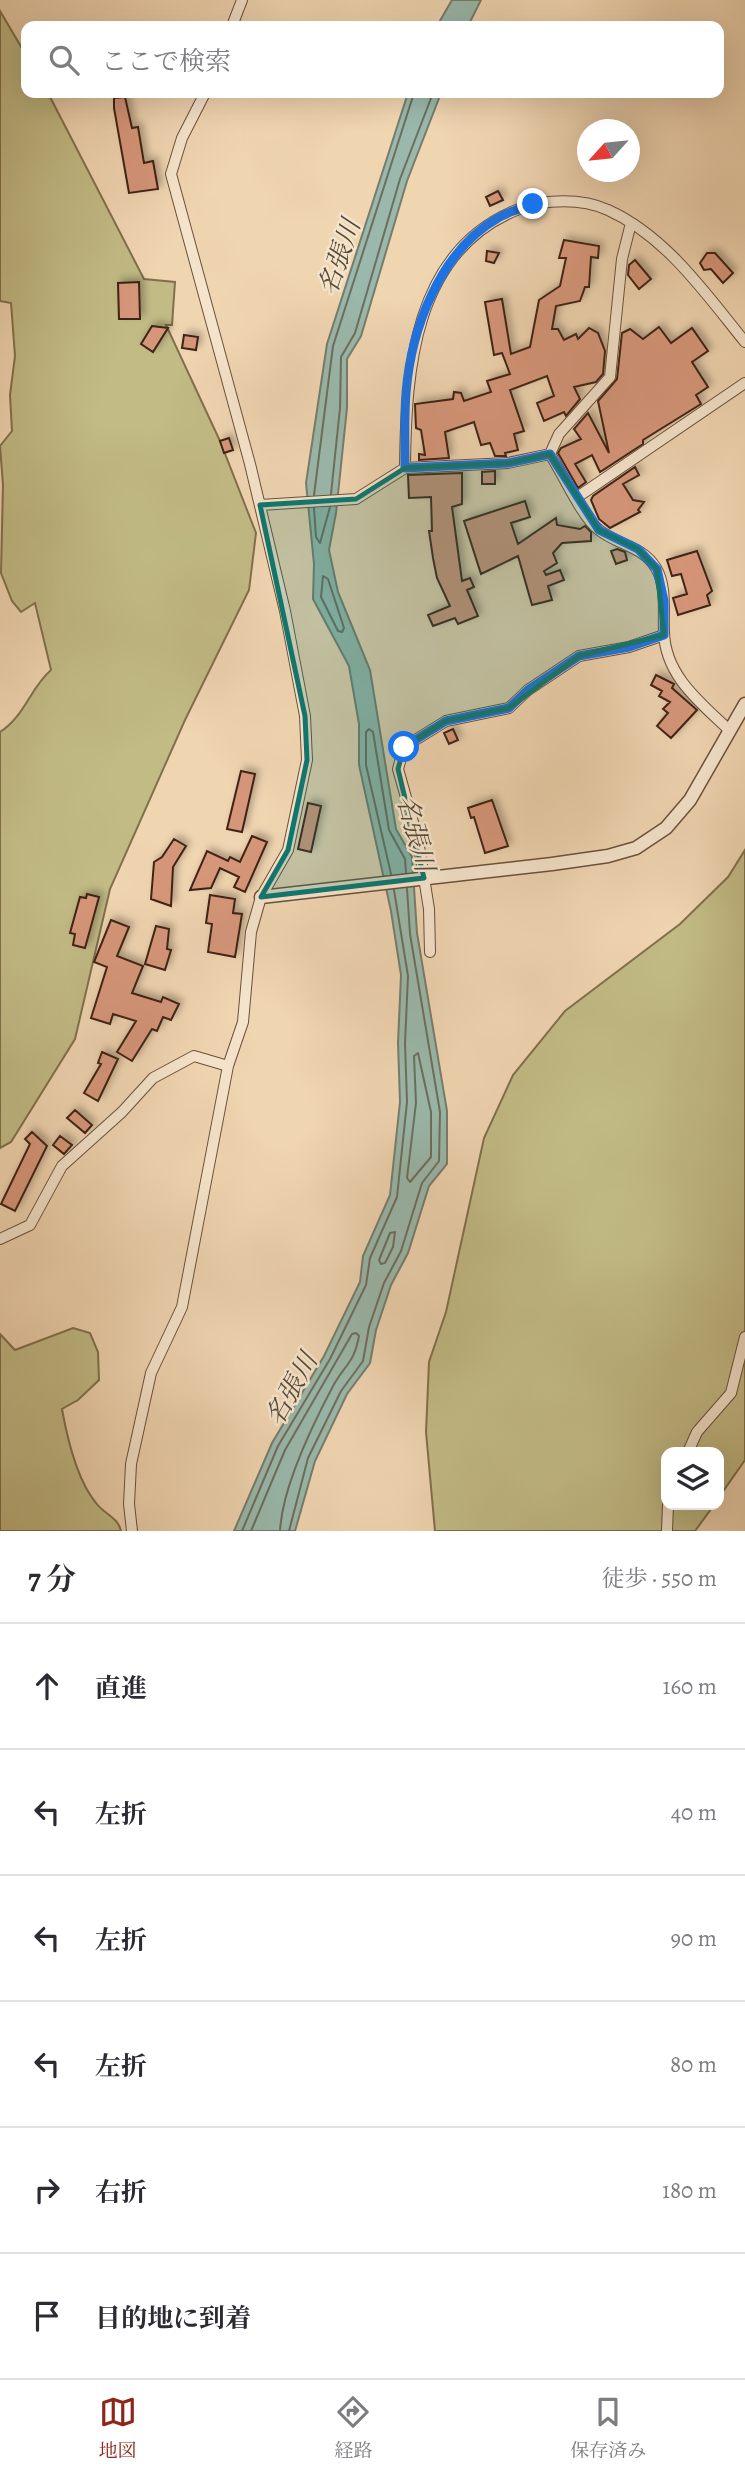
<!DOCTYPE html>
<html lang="ja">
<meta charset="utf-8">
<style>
body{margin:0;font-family:Alegreya,"Noto Serif JP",serif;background:#f7f7f7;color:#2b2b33}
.controls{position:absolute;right:21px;bottom:21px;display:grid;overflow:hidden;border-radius:14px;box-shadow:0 7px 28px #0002}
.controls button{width:63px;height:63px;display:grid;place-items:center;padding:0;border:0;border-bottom:2px solid #e1e1e2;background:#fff;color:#2b2b33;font:35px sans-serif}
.compass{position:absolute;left:577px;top:119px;width:63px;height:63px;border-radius:50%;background:#fff;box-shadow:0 7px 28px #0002;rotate:243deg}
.stop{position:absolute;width:21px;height:21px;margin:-16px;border:5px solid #1a73e8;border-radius:50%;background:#fff}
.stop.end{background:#1a73e8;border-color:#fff;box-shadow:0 2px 7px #0008}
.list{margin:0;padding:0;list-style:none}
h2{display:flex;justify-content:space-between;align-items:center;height:91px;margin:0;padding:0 28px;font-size:30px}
h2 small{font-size:23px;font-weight:400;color:#7c7c81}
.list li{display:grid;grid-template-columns:46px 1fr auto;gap:21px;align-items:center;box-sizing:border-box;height:126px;padding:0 28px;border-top:2px solid #e1e1e2}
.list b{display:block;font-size:26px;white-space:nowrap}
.list em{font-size:23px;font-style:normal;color:#7c7c81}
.icon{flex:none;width:38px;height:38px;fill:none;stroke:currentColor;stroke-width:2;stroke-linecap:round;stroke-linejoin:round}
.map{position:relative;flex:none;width:745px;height:1531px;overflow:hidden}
.search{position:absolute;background:#fff;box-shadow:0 7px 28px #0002;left:21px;right:21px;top:21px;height:77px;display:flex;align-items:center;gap:18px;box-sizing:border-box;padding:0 24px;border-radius:14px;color:#7c7c81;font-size:26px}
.sheet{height:847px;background:#fff}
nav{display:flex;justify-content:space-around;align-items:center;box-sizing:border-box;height:98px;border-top:2px solid #e1e1e2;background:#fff;font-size:19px;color:#7c7c81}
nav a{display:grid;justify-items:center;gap:4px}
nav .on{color:#8f2418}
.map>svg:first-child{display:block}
</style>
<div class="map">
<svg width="745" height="1531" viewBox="0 0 745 1531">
<defs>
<filter id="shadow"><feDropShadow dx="4" dy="-4" stdDeviation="3.5" flood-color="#0004"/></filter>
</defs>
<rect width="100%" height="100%" fill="#f0d5b1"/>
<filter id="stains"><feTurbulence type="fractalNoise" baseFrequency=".00286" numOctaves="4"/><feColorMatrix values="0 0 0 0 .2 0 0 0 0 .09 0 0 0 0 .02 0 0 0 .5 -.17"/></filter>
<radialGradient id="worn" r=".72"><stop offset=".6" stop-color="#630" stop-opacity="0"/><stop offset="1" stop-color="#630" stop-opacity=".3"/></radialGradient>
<path fill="#c2bb86" stroke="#80704c" stroke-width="2" d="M0,11L26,55V93H48L144,279L175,282L172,325H166L220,441L256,533L249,590L185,720L110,889L75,1039L11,1142L0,1148V732C25,716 30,688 51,670L35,603L21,612L12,601L1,573L3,485L0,446L12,431L10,395L15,356L11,303L0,301Z
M745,850V1460L719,1497V1452H666V1505H714L695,1531H435L426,1432L429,1362L446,1312L484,1138L513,1075L565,1011L680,924L728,877Z
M73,1328L90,1333L98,1352L99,1380L78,1400L62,1409C67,1437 77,1480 96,1503C104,1514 118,1517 121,1531H0V1334L15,1350Z"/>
<path fill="#9ab9ac" stroke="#767d6e" stroke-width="2" d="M452,0H481L468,26H437Z
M408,93H441L407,181L361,336L347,359V408L336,513L329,550L338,592L370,670L396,829L412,857L417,933L447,1111V1164L429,1186L408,1253L391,1285L376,1330L370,1363L347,1394L315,1461L295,1531H234L272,1443L324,1356L360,1282L363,1256L390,1195L400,1102L398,1043L401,975L391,911L359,765V724L349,666L313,599L314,564L306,483L327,344Z"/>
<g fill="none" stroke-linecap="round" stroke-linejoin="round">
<path stroke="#6c6e5f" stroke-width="2" d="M331,494L340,408L341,357L355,333L400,179L433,93
M314,495L333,346L414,93
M314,508L316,537L320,543L330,507
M323,576L328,579L344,628L342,632L338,631L321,597Z
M391,874L366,765V732L369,729L373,732L389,830L405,859L406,873
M418,1053L431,1112V1157L410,1182L407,1178L416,1103L414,1056Z
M395,1232L393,1247L385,1263L381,1264L379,1260L390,1233Z
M242,1531L278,1446L330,1359L366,1285L370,1258L397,1197L407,1102L405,1043L408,976L394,890
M251,1531L285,1450L352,1334L356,1333L359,1336C354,1364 344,1365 332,1388C312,1426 282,1488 280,1531
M289,1531L308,1458L341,1391L363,1361L369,1327L384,1283L401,1251L422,1183L439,1161L440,1112L410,934L407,888"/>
</g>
<path fill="#d6967a" stroke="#3f2412" stroke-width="2" filter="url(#shadow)" d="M125,97L132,128L138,127L144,163L153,161L158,189L129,193L114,108V98Z
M498,191L503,200L490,206L486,197Z
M564,240L599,246L598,258L591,257L589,287H585L580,301L556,306L552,329H558L564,340L576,334L578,339L589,328L598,333L605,351L603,374L596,382L574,387L580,399L566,416L564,412L544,421L537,403L554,396L547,376L510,390L524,431L514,434L518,450L505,453L506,456H495L490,443L481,445L474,422L445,432L449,458L419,460V454L425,455L421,430L416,428L415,404L453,399L454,392L461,393L464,401L491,392L487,381L510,374L502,353L494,355L485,302L502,299L511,354L530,347L539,300L560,286L566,258H559Z
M487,251L499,253L494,263L486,261Z
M707,253H715L733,273L723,283L711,269L704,270L700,263Z
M635,260L651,279L639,289L628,275L629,265Z
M139,282L140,319H119L118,283Z
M152,326L168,328L153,352L141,344Z
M659,327L671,343L692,328L708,351L692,362L708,387L696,395L701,404L643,440V444L600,472L592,455L575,464L586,482L578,488L558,453L561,448L581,439L574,429L588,413L609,453L598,401L617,379L622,333L630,329L643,339Z
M184,335L198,337L196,350L182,348Z
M229,438L233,450L224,453L220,441Z
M635,467L639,475L623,484L633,500L644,502L638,510L640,512L610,528L599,519L591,500L593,496Z
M495,471V484H482V472Z
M462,473V504L452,507L462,581L470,578L474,587L467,590L478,616L458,624L455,618L433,626L428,615L450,606L437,578L433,558L429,531H432L431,497L409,498L408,475Z
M525,501L530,517L511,523L518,544L556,518L557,525L580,529L585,526L591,532V541L562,543L553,553L557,563L544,571L546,575L560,570L564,580L548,586L552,600L532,605L518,556L481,574L464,521Z
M617,549L625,552L627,560L616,564L611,551Z
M697,551L712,591L707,595L710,605L678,615L673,598L687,594L681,574L672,576L667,560Z
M656,675L674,684L672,688L697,710L671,738L657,726L668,713L663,709L670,702L659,696L662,691L651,685Z
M453,729L458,740L449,744L444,733Z
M241,771L255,774L242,832L227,829Z
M492,800L508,846L485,853L474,817L471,818L468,808Z
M308,803L321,806L311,852L298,849Z
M252,836L267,842L245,892L234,887L239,877L220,868L211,888L190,890L207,851L228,861L230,857L240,862Z
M174,839L186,846L173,867L171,906L151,899L154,862L162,857Z
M87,894L99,897L85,948L73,945L75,934L70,933L80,897L86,898Z
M210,895L235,899L233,913L242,914L235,957L208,952L212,924L206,923Z
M111,920L129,927L117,956L143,966L132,993L161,1002L163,997L179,1004L171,1020L163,1017L157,1031L152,1029L132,1061L117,1052L136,1021L113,1014L110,1024L91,1018L107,967L94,962Z
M156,926L169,929L167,949L171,950L165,970L145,964Z
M102,1052L118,1059L98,1101L84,1093L101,1064L98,1063Z
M75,1110L92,1125L85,1133L67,1118Z
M32,1132L47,1146L15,1211L1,1204L30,1144L25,1139Z
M60,1136L72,1145L64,1154L53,1145Z"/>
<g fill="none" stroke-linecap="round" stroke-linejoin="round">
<g stroke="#6b503a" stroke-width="12">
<path id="minor" d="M232,26L242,0
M631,223L622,259L610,377L559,434L550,454C563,474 581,516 599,530C618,545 643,546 656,568C667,586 663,612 664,632C665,676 701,703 730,731
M405,468C406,371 413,250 519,209C545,199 582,198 608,210C666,236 706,294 745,342
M576,498L745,383
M260,505L356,499L405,468L508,463L550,454
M430,952L429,909L418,840L398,769L404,747L446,721L509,708L528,690L579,656L629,647L664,635
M0,1239L30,1225L62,1166L122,1112L153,1078L194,1056L228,1066
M688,1452L697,1432L731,1393L745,1337
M132,1531L129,1504L131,1464L151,1373L182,1307L228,1066L243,1022L251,932L261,897L288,850L307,760L305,716L285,611L250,464L171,174L182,138L205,93
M667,1531L668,1505"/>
</g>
<g stroke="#6b503a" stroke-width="15">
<path id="tertiary" d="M261,897L552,864L608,856L636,848L666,828L690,800L745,704"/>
</g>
<use href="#minor" stroke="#f5e4cc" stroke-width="10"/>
<use href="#tertiary" stroke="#f5e4cc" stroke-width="12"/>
</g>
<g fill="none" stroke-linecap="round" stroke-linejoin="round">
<path stroke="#1a73e8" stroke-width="9" d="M404,747L446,721L509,708L528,690L579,656L629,647L664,635V601L657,569L638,549L599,530L550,454L508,463L405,468C405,444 404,418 406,393C411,329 440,251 498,218C508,212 522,208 533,204"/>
</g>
<path fill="#0f766e" fill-opacity="0.2" stroke="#0f766e" stroke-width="5" stroke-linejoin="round" d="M550,454L599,530L638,549L657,569L664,635L579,656L509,708L446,721L404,747L398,769L424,878L261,897L288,850L307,760L305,716L260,505L356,499L405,468L508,463Z"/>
<g text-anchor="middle" stroke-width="5" stroke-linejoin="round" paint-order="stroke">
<g font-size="26" font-style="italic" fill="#564938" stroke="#f5e4cc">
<text transform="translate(339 257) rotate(-71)" y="9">名張川</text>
<text transform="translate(416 833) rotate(75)" y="9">名張川</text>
<text transform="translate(291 1389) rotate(-61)" y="9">名張川</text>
</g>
</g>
<rect width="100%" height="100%" filter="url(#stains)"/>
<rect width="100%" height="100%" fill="url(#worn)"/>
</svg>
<div class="controls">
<button><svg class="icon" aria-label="layers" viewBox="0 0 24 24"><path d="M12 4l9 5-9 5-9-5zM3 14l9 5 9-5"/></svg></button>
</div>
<svg class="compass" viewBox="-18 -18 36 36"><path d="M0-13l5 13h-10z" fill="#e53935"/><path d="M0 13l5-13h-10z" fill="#7c7c81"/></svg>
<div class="stop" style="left:404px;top:747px"></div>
<div class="stop end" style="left:533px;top:204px"></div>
<div class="search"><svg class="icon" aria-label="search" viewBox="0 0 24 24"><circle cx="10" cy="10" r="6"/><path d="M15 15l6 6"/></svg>ここで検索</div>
</div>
<section class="sheet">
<h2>7 分<small>徒歩 · 550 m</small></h2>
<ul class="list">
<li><svg class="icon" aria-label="ahead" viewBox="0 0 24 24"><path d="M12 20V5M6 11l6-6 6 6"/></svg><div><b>直進</b></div><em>160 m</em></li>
<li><svg class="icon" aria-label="left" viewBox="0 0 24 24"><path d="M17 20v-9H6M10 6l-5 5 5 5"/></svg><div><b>左折</b></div><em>40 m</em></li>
<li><svg class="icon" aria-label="left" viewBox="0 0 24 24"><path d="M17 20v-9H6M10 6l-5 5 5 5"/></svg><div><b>左折</b></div><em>90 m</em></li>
<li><svg class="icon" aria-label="left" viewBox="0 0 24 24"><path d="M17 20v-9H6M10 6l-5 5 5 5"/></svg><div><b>左折</b></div><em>80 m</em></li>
<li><svg class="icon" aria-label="right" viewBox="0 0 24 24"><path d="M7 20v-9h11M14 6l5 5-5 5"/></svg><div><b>右折</b></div><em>180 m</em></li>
<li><svg class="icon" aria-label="arrive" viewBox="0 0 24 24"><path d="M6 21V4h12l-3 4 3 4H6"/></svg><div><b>目的地に到着</b></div></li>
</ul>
</section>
<nav>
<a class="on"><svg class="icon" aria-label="map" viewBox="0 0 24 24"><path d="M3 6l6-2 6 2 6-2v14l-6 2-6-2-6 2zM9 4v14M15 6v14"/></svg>地図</a>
<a><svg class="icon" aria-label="directions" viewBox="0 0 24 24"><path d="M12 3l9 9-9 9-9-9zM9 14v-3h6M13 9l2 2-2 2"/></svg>経路</a>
<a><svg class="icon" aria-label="saved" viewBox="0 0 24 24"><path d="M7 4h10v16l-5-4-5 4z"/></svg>保存済み</a>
</nav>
